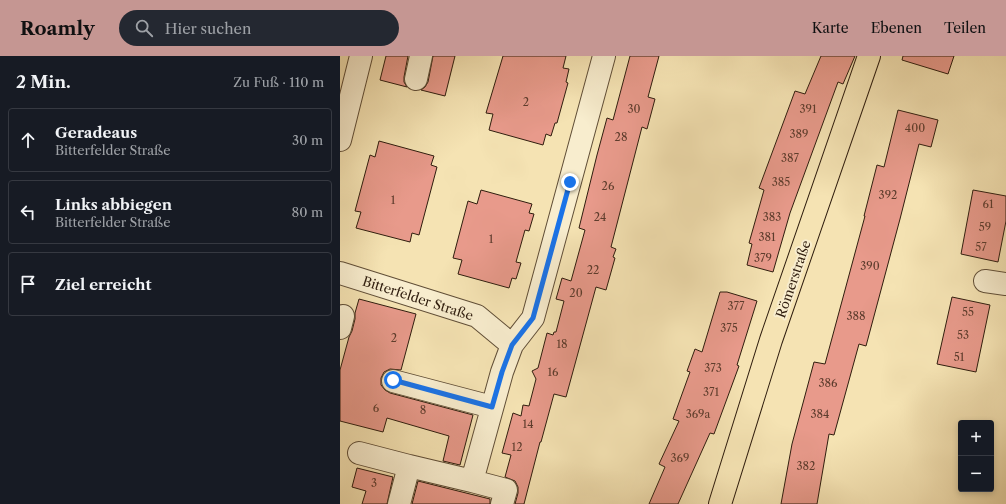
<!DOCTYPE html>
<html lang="de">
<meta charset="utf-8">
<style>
body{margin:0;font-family:"Libre Caslon Text",serif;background:#242831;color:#f1f3f6}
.controls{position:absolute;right:12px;bottom:12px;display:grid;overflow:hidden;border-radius:4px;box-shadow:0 2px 6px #0003}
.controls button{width:36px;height:36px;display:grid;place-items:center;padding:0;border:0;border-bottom:1px solid #363941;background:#171b24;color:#f1f3f6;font:20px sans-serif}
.stop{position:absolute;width:12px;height:12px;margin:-9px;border:3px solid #1a73e8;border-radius:50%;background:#fff}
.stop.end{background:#1a73e8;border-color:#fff;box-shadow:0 1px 4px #0008}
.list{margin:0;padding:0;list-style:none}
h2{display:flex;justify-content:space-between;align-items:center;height:52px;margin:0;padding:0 16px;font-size:17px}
h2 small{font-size:13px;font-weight:400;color:#9ea1a6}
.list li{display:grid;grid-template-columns:26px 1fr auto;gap:12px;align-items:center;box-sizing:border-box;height:64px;margin:0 8px 8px;padding:0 8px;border:1px solid #363941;border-radius:4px}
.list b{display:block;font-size:15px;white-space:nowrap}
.list p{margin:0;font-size:13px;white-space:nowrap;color:#9ea1a6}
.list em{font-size:13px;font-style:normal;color:#9ea1a6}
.icon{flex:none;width:22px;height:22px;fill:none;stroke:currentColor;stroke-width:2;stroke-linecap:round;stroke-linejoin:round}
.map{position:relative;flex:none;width:666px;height:448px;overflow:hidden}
header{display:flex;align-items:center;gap:24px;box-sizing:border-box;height:56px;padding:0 20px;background:#c59692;color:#111}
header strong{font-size:19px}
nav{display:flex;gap:22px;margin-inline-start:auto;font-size:14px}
.search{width:280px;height:36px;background:#242831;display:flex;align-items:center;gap:10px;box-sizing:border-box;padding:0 14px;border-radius:22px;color:#9ea1a6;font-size:15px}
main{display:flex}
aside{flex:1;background:#171b24}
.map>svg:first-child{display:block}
</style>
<header>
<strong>Roamly</strong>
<div class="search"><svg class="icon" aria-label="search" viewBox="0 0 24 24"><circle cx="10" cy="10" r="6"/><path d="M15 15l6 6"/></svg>Hier suchen</div>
<nav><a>Karte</a><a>Ebenen</a><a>Teilen</a></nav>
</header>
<main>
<aside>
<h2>2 Min.<small>Zu Fuß · 110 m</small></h2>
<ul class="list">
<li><svg class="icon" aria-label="ahead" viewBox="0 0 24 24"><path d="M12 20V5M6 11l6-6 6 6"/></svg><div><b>Geradeaus</b><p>Bitterfelder Straße</p></div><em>30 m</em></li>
<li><svg class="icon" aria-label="left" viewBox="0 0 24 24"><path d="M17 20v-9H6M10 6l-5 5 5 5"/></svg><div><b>Links abbiegen</b><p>Bitterfelder Straße</p></div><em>80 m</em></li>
<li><svg class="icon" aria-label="arrive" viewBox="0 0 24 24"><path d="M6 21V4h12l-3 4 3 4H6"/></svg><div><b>Ziel erreicht</b></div></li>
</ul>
</aside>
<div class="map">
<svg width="666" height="448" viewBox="0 0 666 448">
<rect width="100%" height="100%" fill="#f5e3b3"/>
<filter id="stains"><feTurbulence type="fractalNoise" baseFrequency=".005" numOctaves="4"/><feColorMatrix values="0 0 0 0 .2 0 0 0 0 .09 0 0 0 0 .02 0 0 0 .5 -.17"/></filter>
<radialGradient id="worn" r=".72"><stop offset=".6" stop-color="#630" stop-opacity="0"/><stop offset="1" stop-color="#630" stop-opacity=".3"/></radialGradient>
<path fill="#e89a8b" stroke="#2f1d0e" d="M46,0H68L64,21V26L67,31L40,24Z
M93,0H115L105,40L81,34L85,31L88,26Z
M163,0H226L223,12L229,13L226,26L228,27L217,67H215L211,80L206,78L203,89L149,74L153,58L146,57Z
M290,0H319L308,41L315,43L307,73L302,71L271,191L276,193L273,201L275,202L266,234L256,231L226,341L214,338L201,386H200L184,448H175L178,437V431L175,425L165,421L171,399L162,397L173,357L181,360L183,349L189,350L196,323L192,315L198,312L207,277L213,279L214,276H216L224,245L216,243L222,222L231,225L245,174L239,172L257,99L267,62L273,64Z
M481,0H515L503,28L498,26L450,157L433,216L407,209L412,188L409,187L424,134L419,132L455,35L465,38Z
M563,0H614L608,18L562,4Z
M558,54L598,64L591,91L579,88L560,163L526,290L519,288L494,379L489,378L477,448H441L452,388L474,306L485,308L525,160H524L537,109L544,111Z
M39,85L94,100L91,109L97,111L79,179L72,177L70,186L16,172L21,156L15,155L30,99L35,101Z
M141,134L192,148L189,157L194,158L189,175L185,174L176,206L181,207L176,223L172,222L169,232L118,218L122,204L113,202L128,145L137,148Z
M633,134L666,140V165L658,206L621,198Z
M380,236H387L417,245L397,309L399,310L374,378L370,377L338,448H309L325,411L319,408L339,365L333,363L350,316L347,315L355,293L362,296Z
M612,241L650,249L636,316L597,308Z
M19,243L76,258L61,314L50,313L44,316L41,322V329L45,334L50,337L133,359L120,409L103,405L109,380L47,362L43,376L0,365V314L9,281L12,275L15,263V257Z
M17,412L53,421L47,448H22L26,435L12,431Z
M78,425L150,443V448H72Z"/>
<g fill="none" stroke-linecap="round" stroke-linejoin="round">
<g stroke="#604e37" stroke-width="24">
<path id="minor" d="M76,23L81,0
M0,84L21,0
M0,217L137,260L172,289L193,262L264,0
M645,225L666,228
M0,272L3,260
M53,325L152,351
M19,397L69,410
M132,425L162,316L172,289
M59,448L69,410L132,425L166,434L162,448"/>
</g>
<g stroke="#2f1d0e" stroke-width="24">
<path id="major" d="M380,448L431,284L529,0"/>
</g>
<use href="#minor" stroke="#f8edce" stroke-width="22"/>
<use href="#major" stroke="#f5e3b3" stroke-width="22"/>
</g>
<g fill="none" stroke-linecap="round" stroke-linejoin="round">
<path stroke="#1a73e8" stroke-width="5" d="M53,324L152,351L162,316L172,289L193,262L230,126"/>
</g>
<g text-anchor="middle" stroke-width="4" stroke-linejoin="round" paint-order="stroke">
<g font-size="11" fill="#5d3c2d">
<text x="186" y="50">2</text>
<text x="294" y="57">30</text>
<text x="468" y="57">391</text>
<text x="575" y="76">400</text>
<text x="459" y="82">389</text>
<text x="281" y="85">28</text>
<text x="450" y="106">387</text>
<text x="441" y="130">385</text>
<text x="268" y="134">26</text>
<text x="548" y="143">392</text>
<text x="53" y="148">1</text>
<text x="648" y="152">61</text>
<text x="260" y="165">24</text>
<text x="432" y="165">383</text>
<text x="645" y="175">59</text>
<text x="427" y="185">381</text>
<text x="151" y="187">1</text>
<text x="641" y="195">57</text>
<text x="423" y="206">379</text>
<text x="530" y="214">390</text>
<text x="253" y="218">22</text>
<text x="236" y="241">20</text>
<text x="396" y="254">377</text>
<text x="628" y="260">55</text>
<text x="516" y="264">388</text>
<text x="389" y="276">375</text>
<text x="623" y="283">53</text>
<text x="54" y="286">2</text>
<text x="222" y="292">18</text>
<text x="619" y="305">51</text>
<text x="373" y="316">373</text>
<text x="213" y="320">16</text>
<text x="488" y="331">386</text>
<text x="371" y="340">371</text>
<text x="36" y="356">6</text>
<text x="83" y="358">8</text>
<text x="358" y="362">369a</text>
<text x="480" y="362">384</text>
<text x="188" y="372">14</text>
<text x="177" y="395">12</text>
<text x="340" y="406">369</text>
<text x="466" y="414">382</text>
<text x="34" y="431">3</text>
</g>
<g font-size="13" fill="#2f1d0e" stroke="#f8edce">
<text transform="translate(453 223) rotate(-71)" y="5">Römerstraße</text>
<text transform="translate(78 242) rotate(18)" y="5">Bitterfelder Straße</text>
</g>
</g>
<rect width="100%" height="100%" filter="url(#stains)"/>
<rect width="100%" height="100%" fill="url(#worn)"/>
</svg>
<div class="controls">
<button>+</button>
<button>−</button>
</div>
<div class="stop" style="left:53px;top:324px"></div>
<div class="stop end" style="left:230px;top:126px"></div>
</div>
</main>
